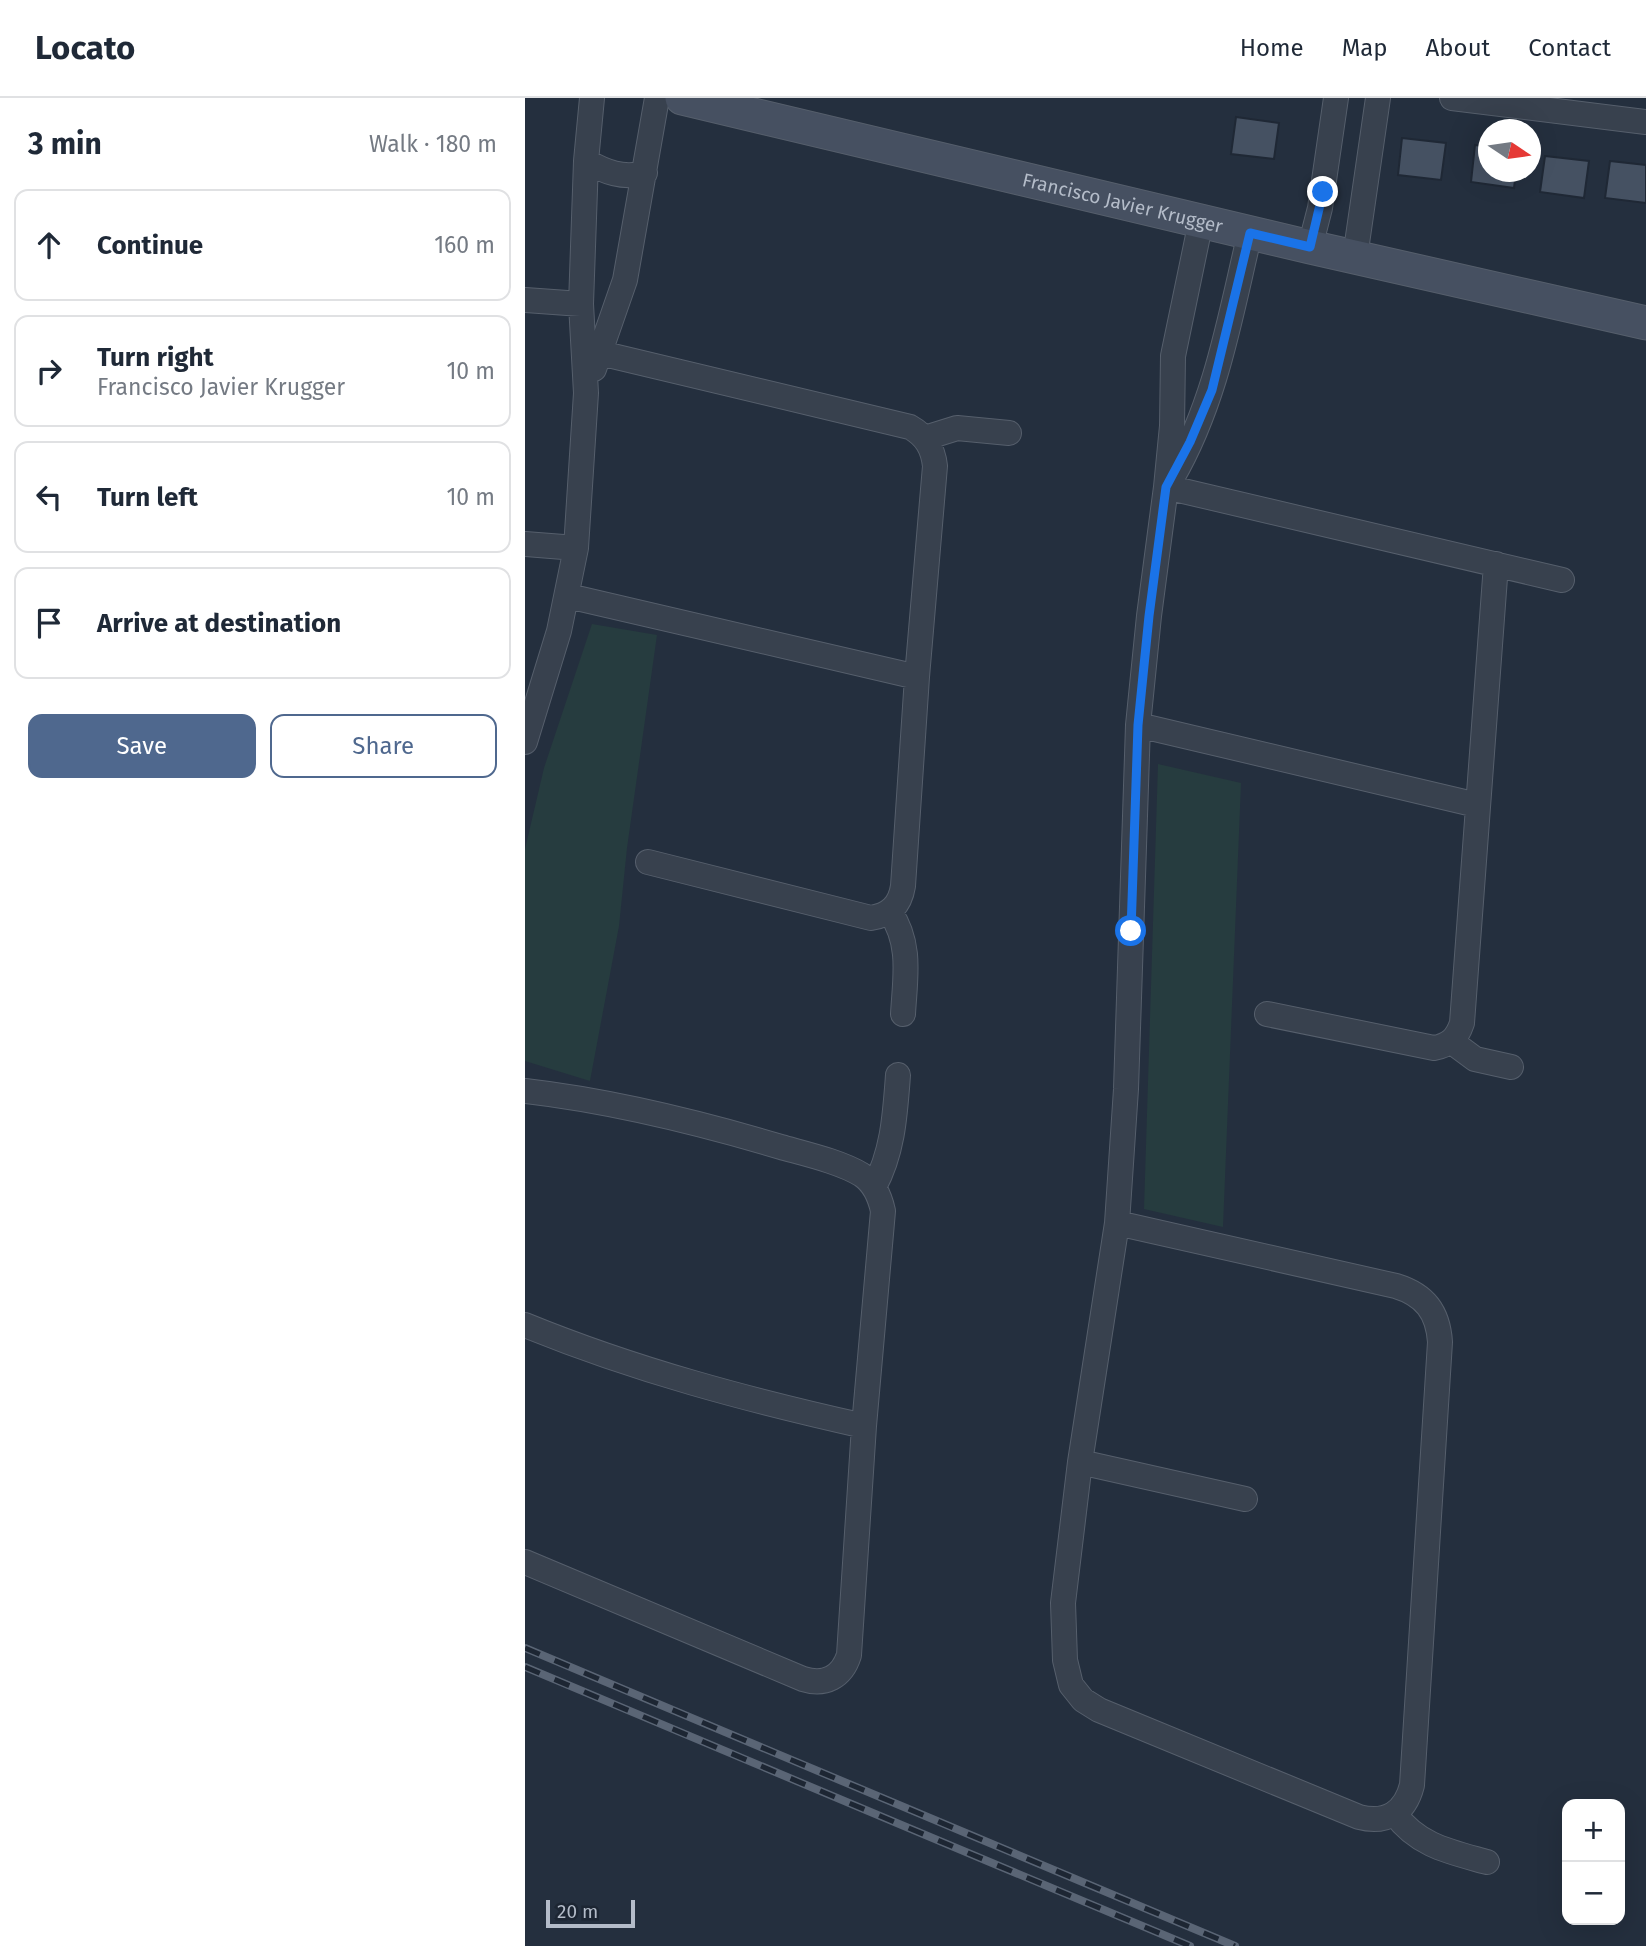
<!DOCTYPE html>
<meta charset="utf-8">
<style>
body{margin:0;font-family:"Fira Sans",sans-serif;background:#f6f6f7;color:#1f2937}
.controls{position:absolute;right:21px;bottom:21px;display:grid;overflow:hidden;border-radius:14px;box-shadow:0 7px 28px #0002}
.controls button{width:63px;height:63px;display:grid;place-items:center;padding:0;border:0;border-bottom:2px solid #e0e1e3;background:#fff;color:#1f2937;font:35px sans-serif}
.compass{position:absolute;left:953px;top:21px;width:63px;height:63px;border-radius:50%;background:#fff;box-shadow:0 7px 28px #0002;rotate:103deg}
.scale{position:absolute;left:21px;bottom:18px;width:89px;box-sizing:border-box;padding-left:7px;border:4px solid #b4bcc9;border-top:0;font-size:19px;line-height:24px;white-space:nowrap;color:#b4bcc9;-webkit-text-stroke:5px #1d2633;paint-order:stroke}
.stop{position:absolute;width:21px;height:21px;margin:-16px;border:5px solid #1a73e8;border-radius:50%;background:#fff}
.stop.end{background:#1a73e8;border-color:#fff;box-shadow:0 2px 7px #0008}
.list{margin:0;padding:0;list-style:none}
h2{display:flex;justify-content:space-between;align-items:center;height:91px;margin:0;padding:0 28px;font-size:30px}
h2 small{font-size:23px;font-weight:400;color:#747a83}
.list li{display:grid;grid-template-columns:46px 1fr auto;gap:21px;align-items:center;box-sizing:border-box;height:112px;margin:0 14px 14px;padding:0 14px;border:2px solid #e0e1e3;border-radius:14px}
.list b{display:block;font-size:26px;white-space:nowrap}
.list p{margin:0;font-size:23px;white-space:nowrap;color:#747a83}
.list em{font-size:23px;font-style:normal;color:#747a83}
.actions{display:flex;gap:14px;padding:21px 28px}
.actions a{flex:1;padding:16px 0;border:2px solid #4f688e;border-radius:14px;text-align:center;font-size:24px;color:#4f688e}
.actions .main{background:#4f688e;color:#fff}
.icon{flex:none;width:38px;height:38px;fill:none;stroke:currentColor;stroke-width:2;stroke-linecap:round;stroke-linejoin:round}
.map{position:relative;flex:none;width:1121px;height:1848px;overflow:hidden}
header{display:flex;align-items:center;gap:42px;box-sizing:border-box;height:98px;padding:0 35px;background:#fff;border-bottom:2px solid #e0e1e3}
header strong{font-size:33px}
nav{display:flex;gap:38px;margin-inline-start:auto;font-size:24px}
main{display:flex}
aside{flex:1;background:#fff}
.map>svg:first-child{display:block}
</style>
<header>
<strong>Locato</strong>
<nav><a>Home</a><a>Map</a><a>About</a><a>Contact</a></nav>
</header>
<main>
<aside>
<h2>3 min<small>Walk · 180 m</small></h2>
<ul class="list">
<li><svg class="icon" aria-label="ahead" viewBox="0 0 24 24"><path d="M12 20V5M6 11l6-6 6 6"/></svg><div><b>Continue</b></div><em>160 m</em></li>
<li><svg class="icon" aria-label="right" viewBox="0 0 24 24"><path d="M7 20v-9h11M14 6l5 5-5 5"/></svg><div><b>Turn right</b><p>Francisco Javier Krugger</p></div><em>10 m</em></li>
<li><svg class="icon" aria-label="left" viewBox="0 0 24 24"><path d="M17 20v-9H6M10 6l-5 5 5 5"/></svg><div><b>Turn left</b></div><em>10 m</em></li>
<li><svg class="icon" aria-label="arrive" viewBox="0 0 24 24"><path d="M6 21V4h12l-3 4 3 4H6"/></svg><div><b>Arrive at destination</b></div></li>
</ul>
<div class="actions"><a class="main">Save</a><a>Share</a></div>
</aside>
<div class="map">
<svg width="1121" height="1848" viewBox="0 0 1121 1848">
<rect width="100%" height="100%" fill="#242f3e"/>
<path fill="#263c3f" d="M67,526L132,537L102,750L94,828L65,983L0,963V751L19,670Z
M633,666L716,685L698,1129L619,1111Z"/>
<path fill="#455162" stroke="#1f2835" stroke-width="2" d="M711,19L754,25L749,61L706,56Z
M877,40L921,45L916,82L873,77Z
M950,47L964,49V74H991L989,90L946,84Z
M1020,58L1064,63L1059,100L1015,94Z
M1085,63L1121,67V105L1080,100Z"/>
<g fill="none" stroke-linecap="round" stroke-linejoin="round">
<g stroke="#565f6c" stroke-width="26">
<path id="street" d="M927,0L1121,24
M61,63C80,74 98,81 120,75
M785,149L795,110L811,0
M830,159L853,0
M0,202L56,206
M75,255L385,329C401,338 408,350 410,368L392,579L378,788C375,807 365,817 346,820L123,764
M69,271L100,182L132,0
M400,340L432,330L484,335
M647,380C691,304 705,219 725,135
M641,389L1037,482
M0,446L51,450
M43,498L392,579
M613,627L952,707
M0,644L34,533L51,450L61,295L56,206L61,63L67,0
M365,814C387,846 380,880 378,916
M742,916L909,950C925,947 932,940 937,925L971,466
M927,944L950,961L986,969
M0,993C87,1003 172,1024 256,1049C281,1056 316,1064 337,1077C350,1086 355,1099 358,1113L339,1328L324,1557C317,1579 300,1588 278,1581L0,1464
M349,1089C368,1054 370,1017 373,977
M592,1125L871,1188C900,1197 913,1214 915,1244L887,1687C880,1715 861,1726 834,1719L574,1612L558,1602L546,1587L540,1562L538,1505L555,1364L592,1125L601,991L613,627L624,518L641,389L647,328L648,258L676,123
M0,1227C110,1272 223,1302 339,1328
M555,1364L720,1401
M870,1716C893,1748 926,1754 962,1764"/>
</g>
<g stroke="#565f6c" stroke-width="35">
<g id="secondary">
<path id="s1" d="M157,0L785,149L1121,225"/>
</g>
</g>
<use href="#street" stroke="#38414e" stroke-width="24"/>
<use href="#secondary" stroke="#465061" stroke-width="33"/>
<g stroke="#5a6575" stroke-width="8">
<path id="rail" d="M0,1550L710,1848
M0,1569L665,1848"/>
</g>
<use href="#rail" stroke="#1d2633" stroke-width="5" stroke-dasharray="16" stroke-linecap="butt"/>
</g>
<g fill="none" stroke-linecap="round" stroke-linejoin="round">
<path stroke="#1a73e8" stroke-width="9" d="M606,833L613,627L624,518L641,389L665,344L687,292L725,135L785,149L798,94"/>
</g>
<g text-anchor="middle" stroke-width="5" stroke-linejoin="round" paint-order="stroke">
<g font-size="19" fill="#b4bcc9" stroke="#1d2633">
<text dy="7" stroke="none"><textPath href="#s1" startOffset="453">Francisco Javier Krugger</textPath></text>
</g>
</g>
</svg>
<div class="controls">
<button>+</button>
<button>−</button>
</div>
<svg class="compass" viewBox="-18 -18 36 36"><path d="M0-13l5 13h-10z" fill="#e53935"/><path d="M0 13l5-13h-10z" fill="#747a83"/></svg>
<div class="scale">20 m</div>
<div class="stop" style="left:606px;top:833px"></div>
<div class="stop end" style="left:798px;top:94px"></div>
</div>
</main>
